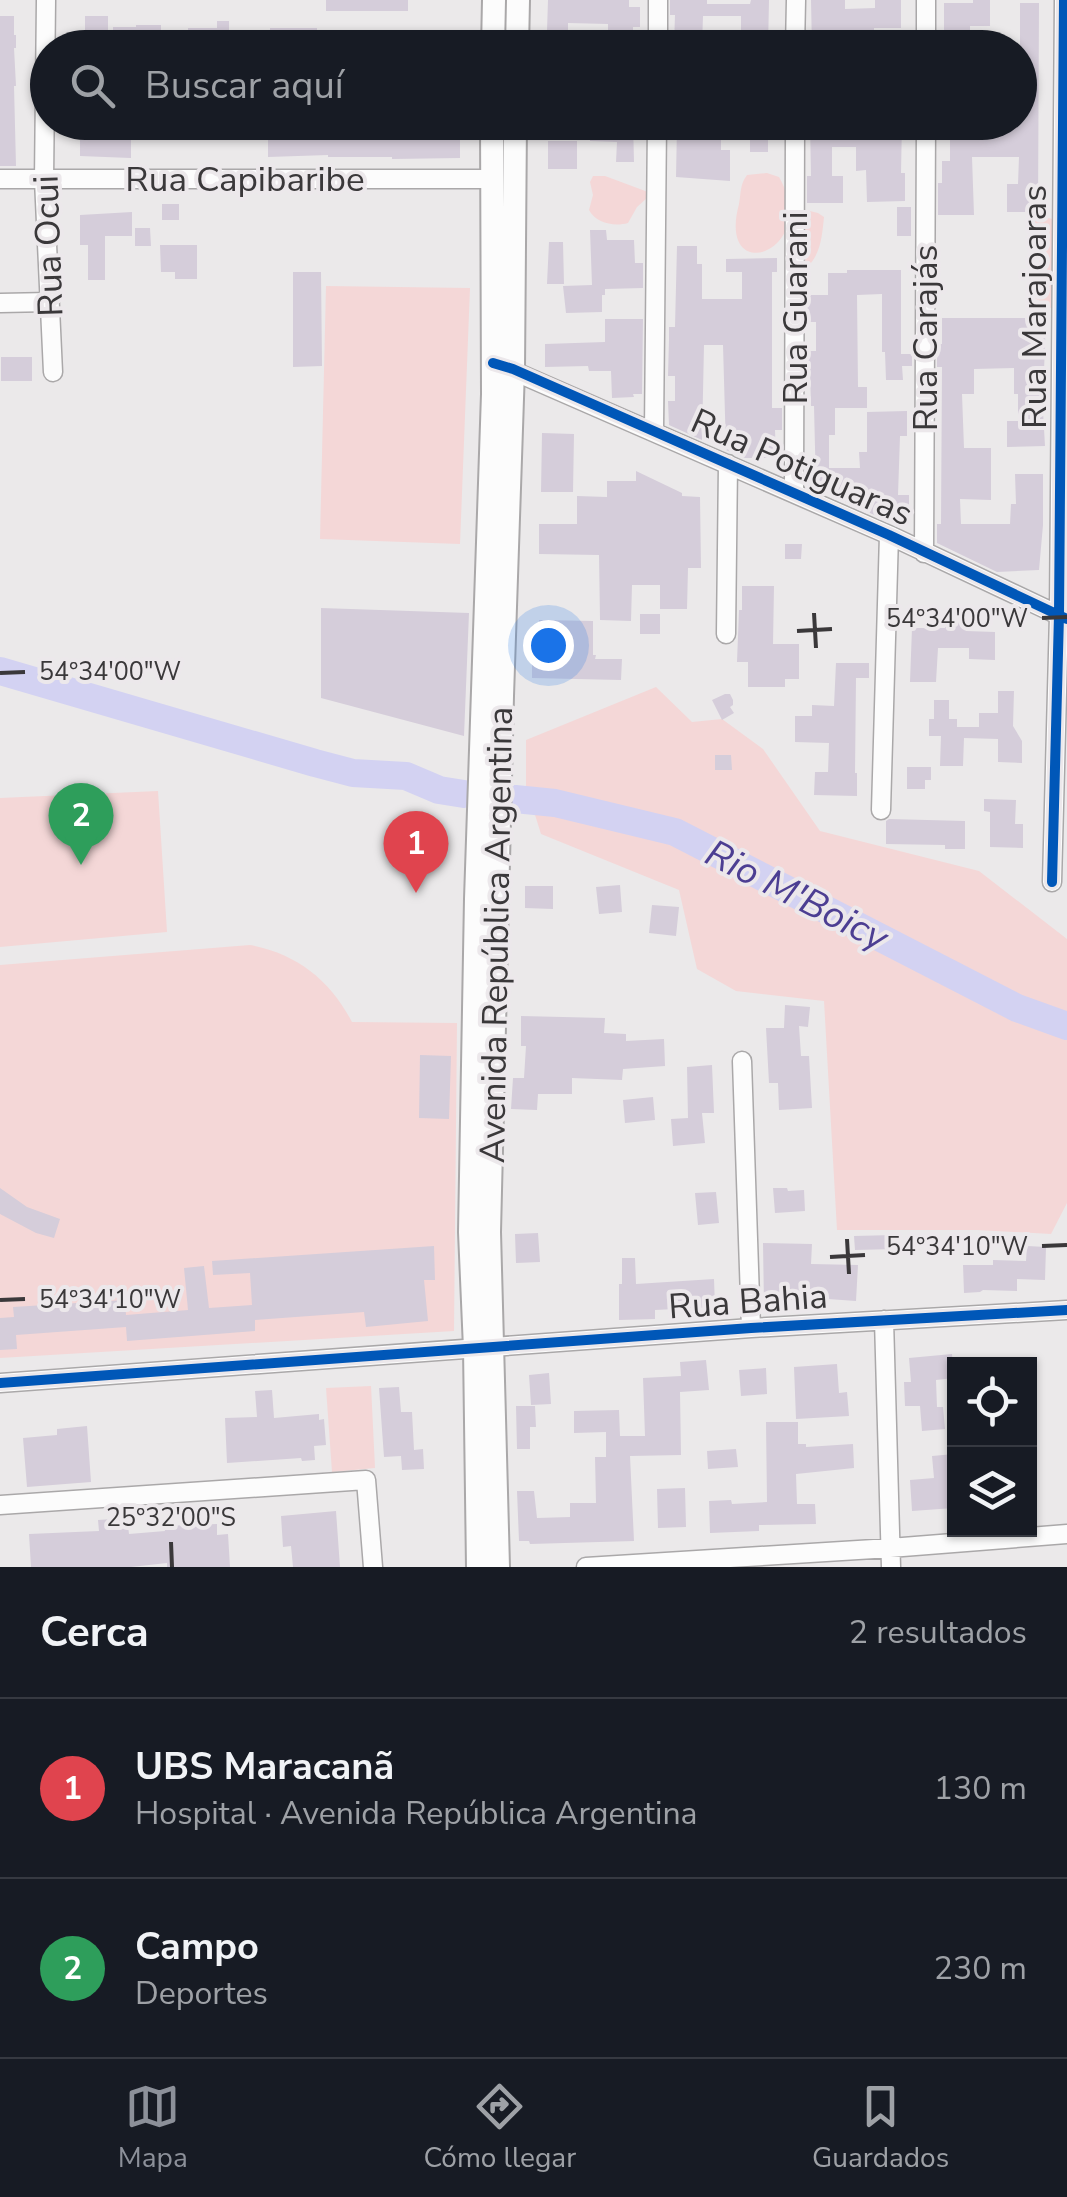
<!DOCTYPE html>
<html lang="es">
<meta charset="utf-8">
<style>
body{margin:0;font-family:"Nunito Sans",sans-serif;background:#242831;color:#f1f3f6}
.controls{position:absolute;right:30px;bottom:30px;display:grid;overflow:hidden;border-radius:0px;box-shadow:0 2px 8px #0004}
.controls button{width:90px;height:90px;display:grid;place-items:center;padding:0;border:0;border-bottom:2px solid #363941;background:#171b24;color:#f1f3f6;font:50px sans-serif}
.you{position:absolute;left:548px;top:645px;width:35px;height:35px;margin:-25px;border:8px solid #fff;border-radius:50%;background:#1a73e8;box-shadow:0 0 0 15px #1a73e833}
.badge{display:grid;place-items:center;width:65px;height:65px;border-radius:50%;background:#8c9099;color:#fff;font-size:32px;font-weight:700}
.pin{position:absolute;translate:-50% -82px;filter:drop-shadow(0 2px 5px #0008)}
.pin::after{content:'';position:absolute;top:52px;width:35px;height:30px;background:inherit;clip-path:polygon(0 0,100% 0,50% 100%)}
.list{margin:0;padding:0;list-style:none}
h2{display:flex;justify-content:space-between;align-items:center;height:130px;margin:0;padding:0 40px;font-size:42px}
h2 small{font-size:32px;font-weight:400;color:#9ea1a6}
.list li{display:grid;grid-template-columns:65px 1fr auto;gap:30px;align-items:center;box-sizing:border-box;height:180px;padding:0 40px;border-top:2px solid #363941}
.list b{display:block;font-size:38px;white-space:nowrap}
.list p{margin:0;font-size:32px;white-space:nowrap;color:#9ea1a6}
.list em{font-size:32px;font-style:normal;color:#9ea1a6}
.icon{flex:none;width:55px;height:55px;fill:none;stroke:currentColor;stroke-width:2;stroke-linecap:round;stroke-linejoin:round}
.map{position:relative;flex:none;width:1067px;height:1567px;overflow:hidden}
.search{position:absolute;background:#171b24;box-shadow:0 2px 8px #0004;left:30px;right:30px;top:30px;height:110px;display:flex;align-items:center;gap:25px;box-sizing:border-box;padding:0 35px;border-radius:55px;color:#9ea1a6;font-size:38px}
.sheet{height:490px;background:#171b24}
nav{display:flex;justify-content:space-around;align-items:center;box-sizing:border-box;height:140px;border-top:2px solid #363941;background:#171b24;font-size:28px;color:#9ea1a6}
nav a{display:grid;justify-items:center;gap:5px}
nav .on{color:#8c9099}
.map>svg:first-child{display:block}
</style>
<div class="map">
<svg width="1067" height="1567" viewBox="0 0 1067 1567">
<rect width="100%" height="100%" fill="#ebe9ea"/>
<path fill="#f4d7d7" d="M767,173L779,177C822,252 716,289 739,204C741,193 740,184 747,175Z
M593,176H605L648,192L647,198L637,207L628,223C614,227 596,223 589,210L593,195L590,182Z
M806,210L818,213L824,217C822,236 821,255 806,268L799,267L802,215Z
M1045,217L1063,222L1057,312L1035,298L1037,286L1040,287L1046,277L1039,266L1040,254L1033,222Z
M326,286L470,288L460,544L320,539Z
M656,687L692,722L722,719L763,749L820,831L979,871L1067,939V1203L1051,1234L977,1230H837L824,1001L736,991L697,969L679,890L541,834L526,786V740Z
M158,791L167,932L0,947V798Z
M250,945C297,954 330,980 352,1022L457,1023L454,1331L0,1358V965Z
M371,1386L375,1468L332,1472L326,1388Z"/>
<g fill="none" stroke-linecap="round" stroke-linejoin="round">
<path stroke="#d3d2f2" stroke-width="28" d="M0,671L315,763L353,773L406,776L439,790L464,794
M515,799L555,803L675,832L1017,1008L1067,1026"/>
</g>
<path fill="#d5cdda" d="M326,0H408V11H326Z
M548,0H629V7H640V27H633V48H608V24L568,23V48H537V31H547Z
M670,0H707V4H750L751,0H769L768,48H741V16H703L702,45H674L675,15H670Z
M811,0H845V9L875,8V0H901V28H874V48H812Z
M973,0H990V26H970V48H944V3H973Z
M1020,3H1039L1038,212H1007V184H1018L1019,157H972L974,215H938V183H942V161H950V122H1020Z
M0,16H14V35H16V48H14L16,86H14L16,166H0Z
M85,16H108V32H85Z
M217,21H229V48H188V28H217Z
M136,25H161V48H113V27H136Z
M270,28H317V48H270Z
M70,34H87V46L70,47Z
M268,122H460V158L392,159V157H328V155L268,157Z
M590,122H633L634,162H616L617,142L590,141Z
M750,122H768V152H750Z
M810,122H902L901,173H905V201L867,202L866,170L856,171V147H832V176H843V203H807V176H811Z
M107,126H131V158L80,156V127Z
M677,126L721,127V150H730V181L676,177Z
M548,141H577V169H548Z
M162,204H179V220H162Z
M897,207H911V236H897Z
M132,212V236H105V280H88V245H80V215Z
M135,228H150L151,246H135Z
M590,230H606L607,240H634L635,263H643V288L605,289V295H602V312L566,313L563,286L592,285Z
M549,242H563L564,284H547Z
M160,245H197V279H175V272H161Z
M677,246H697V264H702V299H742V272H726V259L777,258V272H772V408H782V430H775L776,458H745L726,450L723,345H704L702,440L669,425L668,401H675V376H668L669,340V327H675Z
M847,270H901V354H912V366H902L903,380H886L885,352H882V294L857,295L858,387H867V408H835V435H829V468H860L859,452H867V412L907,411V436H900L898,495H909V521H888L843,501V493H824L816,490L814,406H811L810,369H808L807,351H816V322H807V295H828V273H847Z
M293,272H321L322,366L293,367Z
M942,318H1046L1044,371H1048V394H1042L1045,446L1007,447V421H1018V394H1014V368L974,369V394H962L964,448H991V500L960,499L961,524H1010L1011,504H1016L1015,474H1043V525L1039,570L997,572L937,543V524H941L942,367H937V344H942Z
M605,319H643L642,394H633L634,397L612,398L611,371H589L588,366L545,367V344L605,342Z
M1,357H32V381H1Z
M542,433L574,434L573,492H541Z
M636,471L682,493V496L700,497L701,568H688L687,609H660V585H632L631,621L600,620L599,555L539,554V524H577V496L607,497V481H636Z
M785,544H802L801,559H785Z
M742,586H774L773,644H799V679H785V687H748V662H737L739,610H742Z
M321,608L469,613L464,736L321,698Z
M640,614H660V634H640Z
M539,620L593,621V655H596L595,659H622L621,680L532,678V654H539Z
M945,622L966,623V631L995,632V660L969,659V648H938L936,682H910L912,628H945Z
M836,663H869V678H856L855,773H857V796L814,795L815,772H828L829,743L795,742V716H812V705L834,706Z
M998,691H1014L1013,726L1022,741V763L998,762V739L964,738L963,766H940L941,736H929V719H934V700H949V719H957V727H979V713H998Z
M725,694H730L733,700V705L730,707L734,713L722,720L712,700Z
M715,755H731L732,770H715Z
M907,767H931V780H925V789H907Z
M984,799L1016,800L1015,824H1023V848L990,847V812L984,811Z
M889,819L965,821V849H945V845L886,844V821Z
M620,885L622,912L599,914L596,887Z
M525,886H553V909L525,908Z
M652,905L679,907L676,936L649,933Z
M785,1005L810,1007L808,1027L799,1026L801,1056H809L812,1108L779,1110L778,1083H769L766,1028H784Z
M521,1016L605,1018L604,1033L626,1034V1041L664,1039L665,1066L623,1069L622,1080L572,1078V1094H538L537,1110L511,1109L513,1078H524L526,1046H521Z
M420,1055L451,1056L449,1119L419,1118Z
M712,1065L714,1113H702L705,1143L673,1146L671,1119L688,1118L687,1067Z
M653,1097L655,1120L625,1123L623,1100Z
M0,1188L27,1207L60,1219L54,1238L36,1233L0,1214Z
M773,1188H787L788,1191L804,1190L805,1211L775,1213Z
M716,1192L719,1223L698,1225L695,1193Z
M538,1233L540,1262L516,1263L515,1234Z
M894,1235L895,1249L855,1250L854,1236Z
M763,1243L812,1244L811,1264L858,1265L856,1301L828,1299L790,1300V1304L764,1305Z
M434,1246L435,1280H424L428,1321L366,1327L364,1312L255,1320V1331L127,1341L126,1327L16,1335L17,1349L0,1350V1318L14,1317L13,1307L125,1300L126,1315L188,1310L184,1268L204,1266L209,1308L252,1305L250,1273L213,1275L212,1261Z
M1027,1246L1046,1247L1045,1280L1017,1279V1291L983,1290L980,1292L964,1293L963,1265H993V1260L1026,1261Z
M622,1258H635L636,1284L714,1279L715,1307L655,1310V1319L619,1320V1284H622Z
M952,1354L954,1378L936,1380L937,1407H943L945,1429L922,1431L920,1406H905L904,1382H911L909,1358Z
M706,1360L709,1390L680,1392L681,1455L630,1456L634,1541L530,1544L529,1541H519L517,1491H534L537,1518L570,1517V1503H596L595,1457H606V1432L574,1433V1411L619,1410L620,1436H645L643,1378L681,1376L680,1362Z
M837,1364L839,1393L847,1392L849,1416L796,1419L794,1367Z
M766,1368L767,1394L741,1396L739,1370Z
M549,1373L551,1404L531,1405L529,1375Z
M399,1387L401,1412H412L414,1450L423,1449L424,1469L402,1470L401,1456L384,1457L379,1388Z
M272,1390L274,1418L319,1414V1420L324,1419L326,1445L314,1446L315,1460L302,1461L301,1458L227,1463L225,1418L257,1417L255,1391Z
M516,1406H535L536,1427H530V1449H517Z
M766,1422H798V1444H806V1447L853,1444L854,1468L796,1474L797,1504H815L816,1524L759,1525V1531L710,1533L709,1501L731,1500L732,1504L767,1502Z
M87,1426L91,1482L27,1487L23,1438L57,1435V1429Z
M736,1449L738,1467L708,1469L707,1451Z
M954,1454V1508L912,1511L910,1480L934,1478L932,1456Z
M685,1488L686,1527L658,1528L657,1489Z
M336,1511L340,1567H293L291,1546L283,1547L281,1516Z
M127,1518L129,1534L165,1531L164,1526L217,1524V1535L228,1534L230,1567H167V1563L131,1567H31L29,1534L99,1531L98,1520Z"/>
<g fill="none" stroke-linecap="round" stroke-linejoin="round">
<g stroke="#aaa8a9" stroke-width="21">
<path id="street" d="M46,0L44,180L53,372
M658,48V0
M795,48L796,0
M926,48V0
M0,179H491
M0,303L50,302
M502,366L889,535L1067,619
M654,431L657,122
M794,493L795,122
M924,553L926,122
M726,634L728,464
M881,810L889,535
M1052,882L1059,615L1064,0
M742,1061L751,1328
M884,1320L891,1567
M0,1383L751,1328L1067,1310
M0,1505L366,1480L373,1567
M586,1567L890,1548L1067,1534"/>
</g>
<g stroke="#aaa8a9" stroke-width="26">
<path id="secondary" d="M493,48L494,0
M517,48L518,0
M478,1567L475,1348L470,1232L476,899L493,394L492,122
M498,1567L489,1232L502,696L513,369L515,122"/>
</g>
<use href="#street" stroke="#fcfcfc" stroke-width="18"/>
<use href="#secondary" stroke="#fcfcfc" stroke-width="22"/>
<g stroke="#ece8eb" stroke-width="16">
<path id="cycleway" d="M493,363L513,369L889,535L1067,619
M1052,882L1059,615L1064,0
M0,1383L751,1328L1067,1310"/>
</g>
<use href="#cycleway" stroke="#0057b8" stroke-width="10"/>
</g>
<path fill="none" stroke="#3a383a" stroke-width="4" d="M814,613L816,648M1042,618L1067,617M797,631L832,629M0,673L25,672M847,1239L849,1274M1042,1246L1067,1245M830,1257L865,1255M0,1300L25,1299M171,1542L172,1567"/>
<g text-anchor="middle" stroke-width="8" stroke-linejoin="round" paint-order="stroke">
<g font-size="35" fill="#3a383a" stroke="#ece8eb">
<text x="245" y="191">Rua Capibaribe</text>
<text transform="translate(48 246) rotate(-92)" y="12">Rua Ocui</text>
<text transform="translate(1034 307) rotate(-90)" y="12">Rua Marajoaras</text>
<text transform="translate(795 308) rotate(-90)" y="12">Rua Guarani</text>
<text transform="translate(925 338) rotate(-90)" y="12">Rua Carajás</text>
<text transform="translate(802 467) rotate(24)" y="12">Rua Potiguaras</text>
<text transform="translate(496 935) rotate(-89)" y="12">Avenida República Argentina</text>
<text transform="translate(748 1301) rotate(-4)" y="12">Rua Bahia</text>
</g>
<g font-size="38" font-style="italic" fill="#4c3e92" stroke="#ece8eb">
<text transform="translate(797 895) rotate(27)" y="13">Rio M'Boicy</text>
</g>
</g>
<g font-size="25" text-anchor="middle" fill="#3a383a" stroke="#ece8eb" stroke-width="8" stroke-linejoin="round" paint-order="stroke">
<text x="957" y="627">54°34'00"W</text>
<text x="110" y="680">54°34'00"W</text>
<text x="957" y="1255">54°34'10"W</text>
<text x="110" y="1308">54°34'10"W</text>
<text x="171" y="1526">25°32'00"S</text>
</g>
</svg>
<div class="controls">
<button><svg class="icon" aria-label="locate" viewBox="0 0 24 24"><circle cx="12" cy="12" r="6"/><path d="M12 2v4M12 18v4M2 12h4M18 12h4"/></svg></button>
<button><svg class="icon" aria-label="layers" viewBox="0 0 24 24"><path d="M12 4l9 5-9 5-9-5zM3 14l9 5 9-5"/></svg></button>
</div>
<div class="you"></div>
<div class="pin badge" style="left:416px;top:893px;background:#e0444e">1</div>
<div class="pin badge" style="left:81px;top:865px;background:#2e9e5b">2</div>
<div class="search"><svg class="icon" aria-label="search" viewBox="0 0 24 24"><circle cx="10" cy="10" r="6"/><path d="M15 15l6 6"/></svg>Buscar aquí</div>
</div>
<section class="sheet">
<h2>Cerca<small>2 resultados</small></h2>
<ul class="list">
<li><span class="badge" style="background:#e0444e">1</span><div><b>UBS Maracanã</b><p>Hospital · Avenida República Argentina</p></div><em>130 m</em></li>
<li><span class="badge" style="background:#2e9e5b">2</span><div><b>Campo</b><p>Deportes</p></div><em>230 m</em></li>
</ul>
</section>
<nav>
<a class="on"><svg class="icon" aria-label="map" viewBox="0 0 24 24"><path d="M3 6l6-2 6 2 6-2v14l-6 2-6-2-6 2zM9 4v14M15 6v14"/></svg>Mapa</a>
<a><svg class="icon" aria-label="directions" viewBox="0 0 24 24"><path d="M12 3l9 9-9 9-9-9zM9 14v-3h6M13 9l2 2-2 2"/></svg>Cómo llegar</a>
<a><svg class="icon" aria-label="saved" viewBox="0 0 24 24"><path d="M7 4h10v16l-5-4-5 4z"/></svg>Guardados</a>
</nav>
